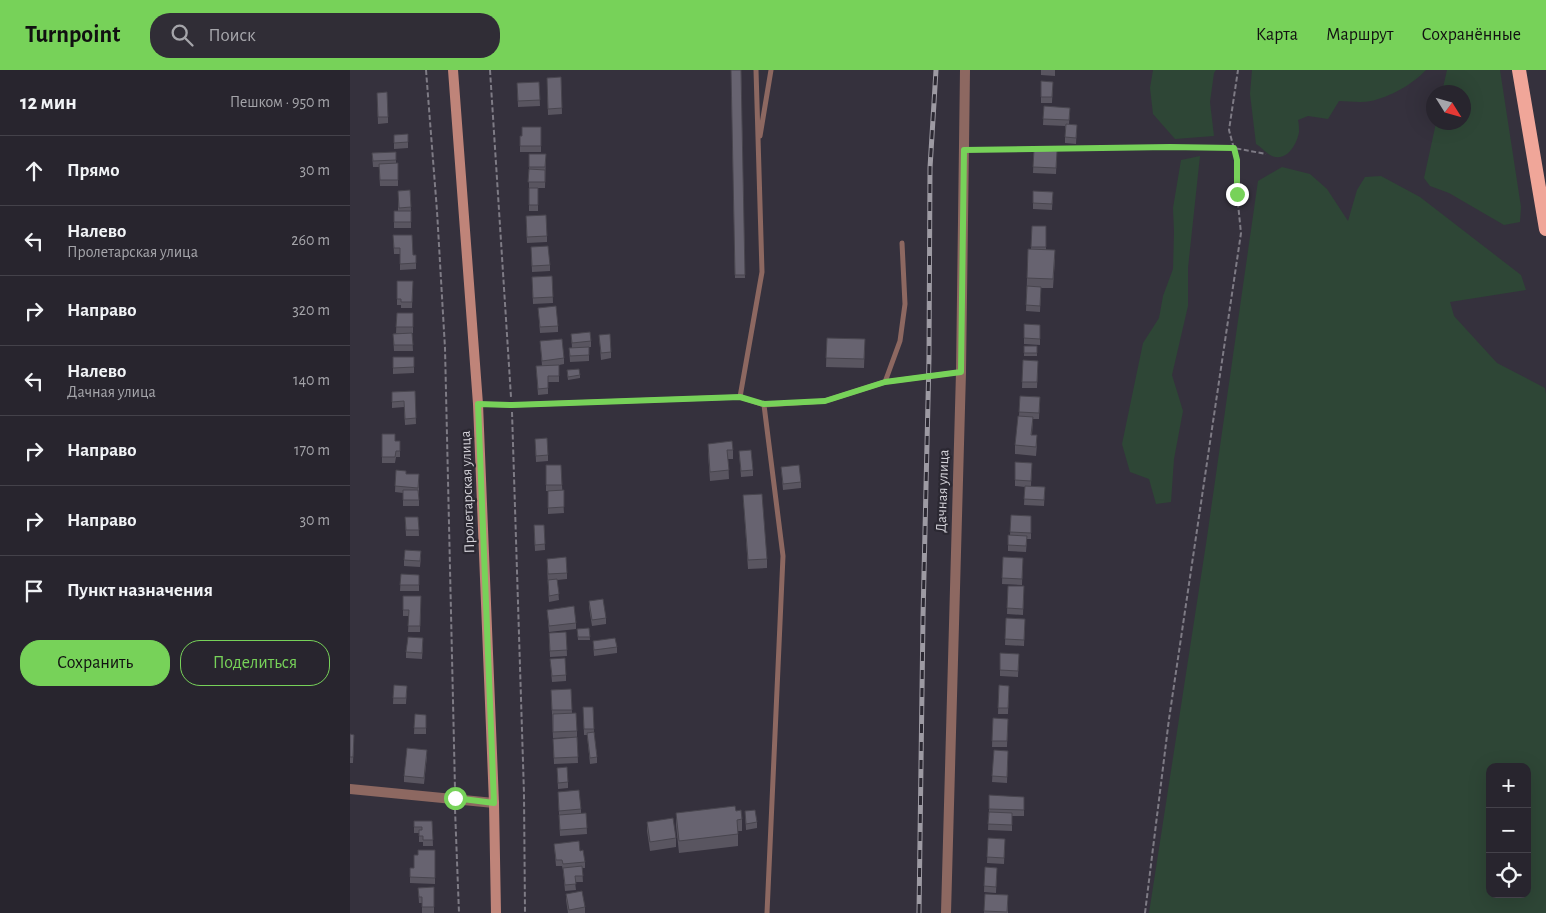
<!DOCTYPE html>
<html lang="ru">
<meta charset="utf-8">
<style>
body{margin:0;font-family:"Alegreya Sans",sans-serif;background:#302d36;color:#f1f3f6}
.controls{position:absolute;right:15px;bottom:15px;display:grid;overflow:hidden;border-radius:10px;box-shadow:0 5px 20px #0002}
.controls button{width:45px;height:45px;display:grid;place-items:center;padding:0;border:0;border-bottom:1px solid #44424a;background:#28252e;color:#f1f3f6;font:25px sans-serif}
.compass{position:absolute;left:1076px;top:15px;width:45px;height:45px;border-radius:50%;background:#28252e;box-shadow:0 5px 20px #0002;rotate:127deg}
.stop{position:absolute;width:15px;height:15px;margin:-11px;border:4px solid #77d259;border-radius:50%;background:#fff}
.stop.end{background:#77d259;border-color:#fff;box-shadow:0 1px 5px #0008}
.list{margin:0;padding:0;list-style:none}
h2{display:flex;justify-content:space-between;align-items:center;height:65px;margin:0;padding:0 20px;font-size:21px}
h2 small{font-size:16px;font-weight:400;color:#a5a5aa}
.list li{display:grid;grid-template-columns:32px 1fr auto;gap:15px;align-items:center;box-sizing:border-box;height:70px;padding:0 20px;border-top:1px solid #44424a}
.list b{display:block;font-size:19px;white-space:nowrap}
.list p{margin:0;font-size:16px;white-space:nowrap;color:#a5a5aa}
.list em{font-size:16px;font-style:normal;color:#a5a5aa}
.actions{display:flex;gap:10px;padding:15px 20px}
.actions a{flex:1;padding:11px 0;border:1px solid #77d259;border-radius:20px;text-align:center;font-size:18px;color:#77d259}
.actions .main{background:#77d259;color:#111}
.icon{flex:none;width:28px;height:28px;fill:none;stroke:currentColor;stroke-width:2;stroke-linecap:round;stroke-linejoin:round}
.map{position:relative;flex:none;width:1196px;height:843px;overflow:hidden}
header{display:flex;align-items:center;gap:30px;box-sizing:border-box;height:70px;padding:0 25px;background:#77d259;color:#111}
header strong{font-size:24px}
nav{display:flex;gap:28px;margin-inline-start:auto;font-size:18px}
.search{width:350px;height:45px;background:#302d36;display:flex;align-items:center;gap:12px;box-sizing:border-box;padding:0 18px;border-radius:20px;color:#a5a5aa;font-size:19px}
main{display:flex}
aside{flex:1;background:#28252e}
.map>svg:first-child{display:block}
</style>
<header>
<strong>Turnpoint</strong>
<div class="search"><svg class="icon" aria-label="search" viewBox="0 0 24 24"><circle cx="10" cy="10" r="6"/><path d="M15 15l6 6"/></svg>Поиск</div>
<nav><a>Карта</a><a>Маршрут</a><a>Сохранённые</a></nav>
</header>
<main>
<aside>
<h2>12 мин<small>Пешком · 950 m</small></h2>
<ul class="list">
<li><svg class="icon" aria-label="ahead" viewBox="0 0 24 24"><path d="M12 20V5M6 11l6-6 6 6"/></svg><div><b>Прямо</b></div><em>30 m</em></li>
<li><svg class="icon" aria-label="left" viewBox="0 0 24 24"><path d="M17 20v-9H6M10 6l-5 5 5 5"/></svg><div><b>Налево</b><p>Пролетарская улица</p></div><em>260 m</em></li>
<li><svg class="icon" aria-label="right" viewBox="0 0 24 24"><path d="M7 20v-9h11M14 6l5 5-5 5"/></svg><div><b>Направо</b></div><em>320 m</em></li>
<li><svg class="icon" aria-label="left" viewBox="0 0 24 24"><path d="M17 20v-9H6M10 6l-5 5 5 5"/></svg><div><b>Налево</b><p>Дачная улица</p></div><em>140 m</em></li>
<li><svg class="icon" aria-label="right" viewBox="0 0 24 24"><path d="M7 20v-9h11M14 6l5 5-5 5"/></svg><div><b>Направо</b></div><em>170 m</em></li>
<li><svg class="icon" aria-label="right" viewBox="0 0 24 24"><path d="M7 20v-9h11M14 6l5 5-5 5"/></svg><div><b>Направо</b></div><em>30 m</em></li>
<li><svg class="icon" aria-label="arrive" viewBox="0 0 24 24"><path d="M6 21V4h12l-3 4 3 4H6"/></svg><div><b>Пункт назначения</b></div></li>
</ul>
<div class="actions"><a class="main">Сохранить</a><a>Поделиться</a></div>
</aside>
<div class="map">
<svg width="1196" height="843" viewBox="0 0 1196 843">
<rect width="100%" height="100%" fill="#35313d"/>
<path fill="#2e4636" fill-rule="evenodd" d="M803,0H866L864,3L860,32L864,66L825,69L803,44L800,18Z
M902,0H1076C1063,14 1040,27 1021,31C1011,33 999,31 989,31L978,49L958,46L948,50C949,54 949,58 949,62C947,74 937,92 922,86C917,84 911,77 906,74L900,24Z
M1097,0H1150L1171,137L1170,152L1154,155L1099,123L1080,116L1074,108L1086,53L1114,52V22H1092Z
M850,86L838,198V236L822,305L833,341L824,389L821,432L806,434L799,409L780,402L772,374L793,273L809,248L813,226L823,199L824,162L823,138L831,90Z
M932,97L960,104L977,119L998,151L1007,120L1015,107L1031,106L1070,127L1171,205L1176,220L1100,232L1104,246L1147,293L1195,318L1196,324V843H799L856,474L908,111ZM1140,697H1177V824H1140Z"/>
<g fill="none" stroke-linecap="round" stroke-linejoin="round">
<path stroke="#7e7b85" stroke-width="2" stroke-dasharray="5 2.5" stroke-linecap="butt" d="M76,0L87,141L95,278L105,719
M140,0L161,327
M624,80L820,77L884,78L916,84
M162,342L174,724L175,843
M105,739L109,843
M795,843L819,649L891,163L887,124V90L879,60L888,0"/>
<path stroke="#8d6861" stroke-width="5" d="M410,66L421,0
M535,312L550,271L555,234L552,173
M390,327L412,202L406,0
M128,334L161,335L390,327L414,335L433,486L417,843
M414,335L475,331L535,312L611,302"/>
<path stroke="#8d6861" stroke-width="10" d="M0,719L144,733
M596,843L611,302L615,0"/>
<path stroke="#bf8479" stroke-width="10" d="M103,0L128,334L144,733L146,843"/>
<path stroke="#f0a699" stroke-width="14" d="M1169,0L1196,159"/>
<g stroke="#9d9aa3" stroke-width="5">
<path id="rail" d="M569,843L573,547L579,288L580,98L586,0"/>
</g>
<use href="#rail" stroke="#2b2832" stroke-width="3" stroke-dasharray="9" stroke-linecap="butt"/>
</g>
<path fill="#595560" d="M381,0H391L395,208H385Z
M691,0H705V6L691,5Z
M211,7L212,44L198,45L197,8Z
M691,11L703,12L702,33H691Z
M189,12L190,36L168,37L167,13Z
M27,23L38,47V53L28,54Z
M694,36L720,38L719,54L727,55L726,74L715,73V56L693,55Z
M191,57V82H170V66H172Z
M58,64V78L44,79V65Z
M684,80L707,81L706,104L683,103Z
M46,82V93H48V116H30L29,97H23L22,83Z
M179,84H196L195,118H188V141H179Z
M60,120L61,141V158H44V141H48V121Z
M683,121L703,122L702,140L683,139Z
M176,152L197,166V172L177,173Z
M682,156H696V180L705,189L703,218H691L690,242L676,241L677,208L681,179Z
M43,165L63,185H66V199L50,200V184H44Z
M181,177L200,195V201L182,202Z
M202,206L203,233L183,234L182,207Z
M47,211H63L62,238H51V235H47Z
M188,238L208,256V262L190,263Z
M47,243H63V263H46Z
M674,254L690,255V275L674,274Z
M62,263L63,281H44L43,264Z
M221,264L241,271V277H239V291L220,292L219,278H222Z
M249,265L261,282V288L251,290Z
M477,268L515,269L514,298L476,297Z
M190,271L214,288V294L209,295V312H198V324L188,325L186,296H192Z
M674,276H687V286H674Z
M43,287H64V303L43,304Z
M673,290L688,291L687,318H672Z
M217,303L230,305V308L218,310Z
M65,321L66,354L55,355L54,337L42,338V322Z
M670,326L690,327L689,349H683L682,365L687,374L686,386L665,384V375L669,346Z
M32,364L45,371H50V387H46L45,393H32Z
M185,369L198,385V391L186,392Z
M358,374L383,380V389H378L379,409L360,411L358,383Z
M389,381L403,400V406L391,407Z
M665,392L682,393L681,416L695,417L694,436L674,435L675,417L665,416Z
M196,395L212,415L214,443L198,444V421H196Z
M431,397L451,412V418L433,420Z
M46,400L56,404H69V436H53V423L45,422Z
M393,425L417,489V498L398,499Z
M661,445L681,446V469H677L676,482L658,481V465H660Z
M55,447H68L69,466H56Z
M194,455L195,480L185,481L184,461Z
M71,487L70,497L54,496V490Z
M653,487L673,488L672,515L652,514Z
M197,495L217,503V509L207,510L209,530L199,532L198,516Z
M51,504L69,505V521H50Z
M658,516H674L673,545L657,544Z
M53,526H71L70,562H58L59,546H53Z
M239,531L256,548V554L242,556L239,537Z
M197,540L226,553V559L199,562Z
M656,548L675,549L674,576L655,575Z
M239,558L240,570H228L227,559Z
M216,562L217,586L200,587L199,563Z
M243,571L267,577V583L244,586Z
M73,574L72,589L56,588V582Z
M650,583L669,584L668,607L650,606Z
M200,589L216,605V611L202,612Z
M44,615L57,616L56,634H43Z
M649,615L659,616L658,644H648Z
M221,619L222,643L227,661V667L203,668L201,620Z
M233,637H243L244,662L247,687V693L240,694L237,665H234Z
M65,644L76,645V664H64Z
M643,648L658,649L657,677H642Z
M0,664L4,671L3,693H0Z
M227,667L228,693L204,694L203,669Z
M644,680L658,681L657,713L642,712Z
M77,686L74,714L54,712V706Z
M207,698L218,712V718L208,719Z
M208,722L231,739V744L236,743L237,764L210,766Z
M674,727V746H662V761L638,760L639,739Z
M386,741L392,749V761H388V776L329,783L326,755V743Z
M395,741L407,752V758L396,760Z
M64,751H82L83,776H73V772H69V763H64Z
M297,752L326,768V777L300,781L297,761Z
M638,768L655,769L654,794L637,793Z
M204,774L230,781L235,792V798H232L233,812H225L226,820L215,821L213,800L212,796H206Z
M85,780V814L60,813V798H64L68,785Z
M635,797L647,798L646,823L634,822Z
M84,817V843H72V833H69L68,818Z
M216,824L235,837V843H218L216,830Z
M635,824L658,825V843H634Z"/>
<path fill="#676370" stroke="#48454e" d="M381,0H391L395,205H385Z
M211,7L212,38L198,39L197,8Z
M691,11L703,12L702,27H691Z
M189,12L190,30L168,31L167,13Z
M37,22L38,47H28L27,23Z
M694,36L720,38L719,50L693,49Z
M716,54L727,55L726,68L715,67Z
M172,57H191V76H170V66H172Z
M58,64V72L44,73V65Z
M684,80L707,81L706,98L683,97Z
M46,82V90L23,91L22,83Z
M179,84H196L195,97H179Z
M48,93V110H30L29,94Z
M179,99L195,100V112H178Z
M179,118H188V135H179Z
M60,120L61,137L49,138L48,121Z
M683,121L703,122L702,134L683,133Z
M44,141H61V152H44Z
M196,145L197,166L177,167L176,146Z
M682,156H696V177H681Z
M43,165H62L63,185H66V193L50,194V178H44Z
M198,176L200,195L182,196L181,177Z
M678,179L705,180L703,209L677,208Z
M202,206L203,227L183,228L182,207Z
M47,211H63L62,232H51V229H47Z
M677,216L691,217L690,236L676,235Z
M206,236L208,256L190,257L188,238Z
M47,243H63V257H46Z
M674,254L690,255V269L674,268Z
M240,262L241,271L222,273L221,264Z
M62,263L63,275H44L43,264Z
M260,264L261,282L251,283L249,265Z
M477,268L515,269L514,289L476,288Z
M212,269L214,288L192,291L190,271Z
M674,276H687V283H674Z
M239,277V285L220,286L219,278Z
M43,287H64V297L43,298Z
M673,290L688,291L687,312H672Z
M209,295V306H198V318L188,319L186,296Z
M229,299L230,305L218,307L217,300Z
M65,321L66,348L55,349L54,331L42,332V322Z
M670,326L690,327L689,343L669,342Z
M668,346L683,347L681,365H687L686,377L665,375Z
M32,364H45V371H50V381H46L45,387H32Z
M197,368L198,385L186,386L185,369Z
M382,371L383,380H377L379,400L360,402L358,374Z
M401,380L403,400L391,401L389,381Z
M665,392L682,393L681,411L665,410Z
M196,395H211L212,415H196Z
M449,395L451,412L433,414L431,397Z
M46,400L56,401V404H69L68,418L45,416Z
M675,416L695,417L694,430L674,429Z
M53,420H68L69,430H53Z
M214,420V437L198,438V421Z
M412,424L417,489L398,490L393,425Z
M661,445L681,446V463L660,462Z
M55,447H68L69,460H56Z
M184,455H194L195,474L185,475Z
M658,465L677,466L676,476L658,475Z
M55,480L71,481L70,491L54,490Z
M216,487L217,503L198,504L197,489Z
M653,487L673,488L672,509L652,508Z
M51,504L69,505V515H50Z
M207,509L209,524L199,526L198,510Z
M658,516H674L673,539L657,538Z
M53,526H71L70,556H58L59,540H53Z
M253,529L256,548L242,550L239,531Z
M224,536L226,553L199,556L197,540Z
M656,548L675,549L674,570L655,569Z
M239,558L240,567H228L227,559Z
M216,562L217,580L200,581L199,563Z
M58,567L73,568L72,583L56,582Z
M265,568L267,577L244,580L243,571Z
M650,583L669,584L668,601L650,600Z
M215,588L216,605L202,606L200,589Z
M44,615L57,616L56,628H43Z
M649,615L659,616L658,638H648Z
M221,619L222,640H202L201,620Z
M233,637H243L244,659H234Z
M226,643L227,661L203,662V644Z
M65,644L76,645V658H64Z
M643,648L658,649L657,671H642Z
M244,662L247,687L240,688L237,663Z
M0,664L4,665L3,687H0Z
M227,667L228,687L204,688L203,669Z
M57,678L77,680L74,708L54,706Z
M644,680L658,681L657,707L642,706Z
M217,697L218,712L208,713L207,698Z
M229,720L231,739L209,741L208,722Z
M639,725L674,727V740L639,739Z
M385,736L386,741L391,740L392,749L387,750L388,764L329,771L326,743Z
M405,740L407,752L396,754L395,741Z
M639,742L662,743V755L638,754Z
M236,743L237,758L210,760L209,745Z
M323,748L326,768L300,772L297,752Z
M64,751H82L83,770H73V766H69V760H72V757H64Z
M638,768L655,769L654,788L637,787Z
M229,771L230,781L233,780L235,792L213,794L212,790H206L204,774Z
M68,780H85V808L60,807V798H64V785H68Z
M232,796L233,806H225L226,814L215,815L213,798Z
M635,797L647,798L646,817L634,816Z
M84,817V837H72V827H69L68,818Z
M232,821L235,837L219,840L216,824Z
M635,824L658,825L657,842L634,841Z"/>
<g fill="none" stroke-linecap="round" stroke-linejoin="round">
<path stroke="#77d259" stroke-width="6" d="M105,728L144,733L128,334L162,335L390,327L414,334L475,331L535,312L611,302L614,80L820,77L884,78L887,90V124"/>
</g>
<g text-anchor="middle" stroke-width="4.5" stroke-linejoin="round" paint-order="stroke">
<g font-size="15" fill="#d2d0d7" stroke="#2b2832">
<text transform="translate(592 421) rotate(-88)" y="5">Дачная улица</text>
<text transform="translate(117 422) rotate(-92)" y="5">Пролетарская улица</text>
</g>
</g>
</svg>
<div class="controls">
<button>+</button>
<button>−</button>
<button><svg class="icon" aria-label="locate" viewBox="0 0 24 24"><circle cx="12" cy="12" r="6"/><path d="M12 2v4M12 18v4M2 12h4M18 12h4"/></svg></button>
</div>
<svg class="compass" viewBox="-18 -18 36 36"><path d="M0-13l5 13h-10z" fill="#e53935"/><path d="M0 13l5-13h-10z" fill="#a5a5aa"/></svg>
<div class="stop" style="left:105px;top:728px"></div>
<div class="stop end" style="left:887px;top:124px"></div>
</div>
</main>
